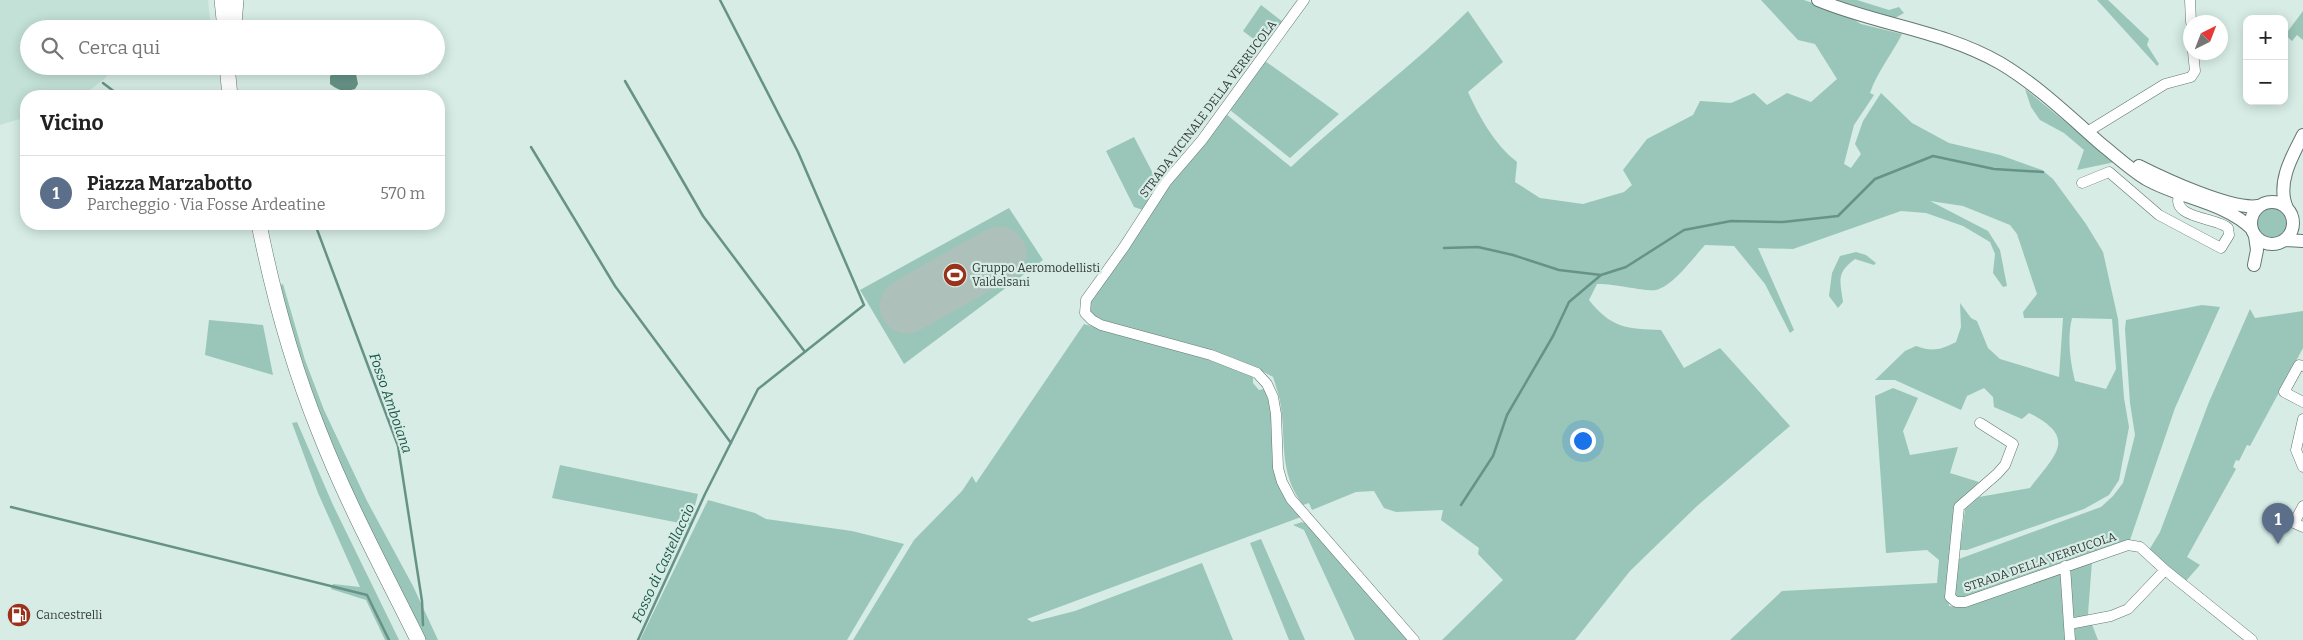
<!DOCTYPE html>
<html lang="it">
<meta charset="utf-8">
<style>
body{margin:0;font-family:Bitter,serif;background:#f2f2f2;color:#222}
.controls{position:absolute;right:15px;top:15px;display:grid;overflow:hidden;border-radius:10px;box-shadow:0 2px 12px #0003}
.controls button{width:45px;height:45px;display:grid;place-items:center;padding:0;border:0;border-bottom:1px solid #e0e0e0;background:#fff;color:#222;font:25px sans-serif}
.compass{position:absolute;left:2183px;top:15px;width:45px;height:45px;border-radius:50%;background:#fff;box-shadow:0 2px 12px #0003;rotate:42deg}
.you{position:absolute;left:1582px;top:440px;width:18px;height:18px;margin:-12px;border:4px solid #fff;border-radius:50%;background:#1a73e8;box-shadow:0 0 0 8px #1a73e833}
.badge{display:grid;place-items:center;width:32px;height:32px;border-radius:50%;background:#0b8043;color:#fff;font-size:16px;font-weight:700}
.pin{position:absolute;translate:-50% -41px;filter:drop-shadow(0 1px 2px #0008)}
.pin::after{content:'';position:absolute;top:26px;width:18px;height:15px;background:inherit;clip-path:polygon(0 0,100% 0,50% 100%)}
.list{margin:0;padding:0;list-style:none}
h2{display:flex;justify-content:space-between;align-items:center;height:65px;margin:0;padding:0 20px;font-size:21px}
h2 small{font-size:16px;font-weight:400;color:#767676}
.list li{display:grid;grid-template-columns:32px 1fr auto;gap:15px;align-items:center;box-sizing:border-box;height:75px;padding:0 20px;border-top:1px solid #e0e0e0}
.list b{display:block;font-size:19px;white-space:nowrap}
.list p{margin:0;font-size:16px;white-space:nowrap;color:#767676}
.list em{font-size:16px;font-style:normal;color:#767676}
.icon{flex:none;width:28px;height:28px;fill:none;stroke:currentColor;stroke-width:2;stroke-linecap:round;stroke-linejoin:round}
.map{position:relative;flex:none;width:2303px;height:640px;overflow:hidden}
.search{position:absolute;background:#fff;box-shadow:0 2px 12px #0003;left:20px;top:20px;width:425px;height:55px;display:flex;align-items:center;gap:12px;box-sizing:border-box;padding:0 18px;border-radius:28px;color:#767676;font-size:19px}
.panel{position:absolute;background:#fff;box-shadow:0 2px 12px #0003;left:20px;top:90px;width:425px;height:140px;border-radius:20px}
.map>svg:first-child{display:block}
</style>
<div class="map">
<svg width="2303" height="640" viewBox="0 0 2303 640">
<rect width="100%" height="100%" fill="#d6ece5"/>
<path fill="#c3e1d7" d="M0,0H208L211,29H29V66H115L104,79L82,96H26V117L0,125Z"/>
<path fill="#99c6b8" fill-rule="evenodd" d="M1761,0H1804L1846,15L1861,24L1902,34C1892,54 1877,72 1870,93L1874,95L1854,125L1844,164L1851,168L1861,154L1855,144L1863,121L1881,93L1912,123L1949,143L2000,155L2042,170L2053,179L2086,224L2103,252L2118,319L2124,398L2129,427L2119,480L2109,495L2084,509L1967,550H1960L1965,509L1979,497L2030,488C2055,455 2079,438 2029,413L2022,419L1994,407L1993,397L1984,388L1967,396L1961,410L1895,380H1875L1905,351L1916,346C1933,352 1940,350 1956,342L1961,327L1960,303L1971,318L1977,321L1988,348L2000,359L2059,377L2063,318H2024L2023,312L2037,294L2017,234L2010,225L1963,206L1930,201L1988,231L2000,250L2007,286L2003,287L1993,273L1995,254L1990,242L1963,226L1926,213L1901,211L1793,249L1758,248L1794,330L1790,333L1765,284L1734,246L1705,245C1693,258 1673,286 1656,290C1647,292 1612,283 1597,284L1589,300C1611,328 1627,329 1661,330L1684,368L1720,348L1790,426L1697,506L1630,571L1575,640H1442L1503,580L1478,554L1479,548L1441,520L1443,510L1396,512L1384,508L1374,491L1356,492L1312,510L1309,503L1303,505C1279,473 1286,444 1281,407C1280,397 1276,387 1273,377C1222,347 1160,337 1104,322L1093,316L1089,307L1092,297L1161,196L1226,114L1291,167C1348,113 1412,67 1468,11L1503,62L1468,92C1480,118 1494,144 1517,162L1515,182L1540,198L1583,204L1624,192L1632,185L1623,170L1647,139L1693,115L1700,101L1731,103L1754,93L1767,105L1787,93L1811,102L1837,79L1815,44L1798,40ZM2072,318L2112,319L2116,369L2106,389L2075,381C2070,361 2067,339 2072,318Z
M1836,0H1857L1889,10L1899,7L1904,13L1895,18Z
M2097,0H2108L2149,39L2147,45L2159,64L2157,66Z
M1261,5L1283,22L1264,47L1243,31Z
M2303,11V40L2297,35L2292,41L2285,35Z
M1265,61L1339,114L1290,158L1230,110Z
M2025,89L2115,162L2077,170L2084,150L2064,133L2040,120L2031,107Z
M1134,137L1158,183L1155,186L1157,189L1143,210L1134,207L1106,151Z
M2255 223a17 17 0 1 1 34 0a17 17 0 1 1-34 0Z
M1009,208L1043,260L904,364L860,290Z
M1856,252L1866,255L1876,263L1874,265L1855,259C1836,273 1840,280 1843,302L1838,308L1829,296L1832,273L1840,256Z
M283,284L305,360L324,410L367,501L413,586L438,640H425C388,564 348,488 318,409C302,369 291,327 278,286Z
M2202,305L2220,307L2175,408L2130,540L1960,600L1954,594L1959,559L2101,507L2113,496L2123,483L2135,435L2130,403L2125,329L2126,320Z
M2250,309L2255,318L2303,311V348L2250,446L2247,445L2239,461L2236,460L2233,467L2236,469L2187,557L2200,565L2185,582L2149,550L2160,532L2209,402Z
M209,320L263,325L273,375L205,355Z
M1084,324L1234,367L1253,377V383L1259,390L1264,389L1271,407L1275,474L1301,517L1027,619L1032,622L1075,611L1202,563L1233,640H853L914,540L962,491L972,476L976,483Z
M1893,388L1918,398L1903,431L1910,455L1958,447L1950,473L1979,482L1960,500L1947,587L1949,606L1958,607L2058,572L2062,574L2067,640H1730L1782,591L1937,583L1939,560L1927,550L1886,553L1875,396Z
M297,422L333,505L399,640H385L366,600L331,589L333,584L360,587L318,493L292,423Z
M560,465L698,494L690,525L552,498Z
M708,500L755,513L766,519L852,531L904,544L847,640H640Z
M1302,522L1310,525L1409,640H1355L1304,530L1293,525Z
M1261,539L1305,640H1289L1250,543Z
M2092,561L2088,614L2098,640H2073L2068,576L2070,569Z"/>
<path fill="#679386" d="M351,67L356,74L358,84L355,89C344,92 339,91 330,84V76L340,69Z"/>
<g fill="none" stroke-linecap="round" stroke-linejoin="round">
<path stroke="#679386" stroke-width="2.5" d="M625,81L703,216L805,352
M103,83L120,96
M531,147L615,286L731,443
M315,224L398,446L422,601L423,625
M1444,248L1478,247L1513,255L1559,270L1601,275L1626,267L1684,230L1731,221L1783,222L1838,216L1875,179L1933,156L1994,169L2043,172
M1461,505L1493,456L1507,415L1553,336L1569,302L1601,275
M11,507L367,595L389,640
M638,640L705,494L758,389L864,305L798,152L720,0"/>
<path stroke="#adc0ba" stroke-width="55" d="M907,306L999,254"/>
<g stroke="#637770" stroke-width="11">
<path id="minor" d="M1304,0L1202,140L1166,182L1124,247L1086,300L1085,313L1092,320L1101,325L1211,355L1257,373L1267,384L1273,397L1276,414L1278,468L1282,482L1291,499L1414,640
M2190,0L2191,22
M2087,132L2165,84L2191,77L2195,71L2193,52
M2082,183L2109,172L2159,215L2221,248L2229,235L2228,228C2217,217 2168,219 2180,193L2185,190
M2303,366L2299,365L2284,392L2303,402
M2303,419L2296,450L2303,467
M1980,423L2013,444L2005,465L1997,474L1959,507L1950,597L1956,602H1965L2128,545L2140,547L2165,570
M2303,506L2294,523L2303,527
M2065,566L2070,640
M2069,624L2111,616L2128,609L2165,570L2252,640"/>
</g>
<g stroke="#637770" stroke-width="14">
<path id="major" d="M1818,0C1878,25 1942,30 2000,63C2037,85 2069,116 2101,144C2116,156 2130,169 2146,179C2179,198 2225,202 2252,229
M2139,166C2165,179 2231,210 2258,206
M2251 223a21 21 0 1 1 42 0a21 21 0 1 1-42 0Z
M2287,208C2276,184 2292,156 2303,135
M2284,240L2303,241
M2254,265L2257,250L2255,236"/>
</g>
<g stroke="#637770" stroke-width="16">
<path id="highway" d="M222,0L225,29
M234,24L236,0
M227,66L230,96
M259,224C273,294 292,364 319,431C347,503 384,571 418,640"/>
</g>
<use href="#minor" stroke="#fff" stroke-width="10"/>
<use href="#major" stroke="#fff" stroke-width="12"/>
<use href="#highway" stroke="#fff" stroke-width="15"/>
</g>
<defs>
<g id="stadium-disc" transform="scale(1.25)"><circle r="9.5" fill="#9a311b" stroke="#d6ece5"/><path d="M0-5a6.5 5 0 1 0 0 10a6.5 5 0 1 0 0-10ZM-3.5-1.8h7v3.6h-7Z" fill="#fff"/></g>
<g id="fuel-disc" transform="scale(1.25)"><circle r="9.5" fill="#9a311b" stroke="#d6ece5"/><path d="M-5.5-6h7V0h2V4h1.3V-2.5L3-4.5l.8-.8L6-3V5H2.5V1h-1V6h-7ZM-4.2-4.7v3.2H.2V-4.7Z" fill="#fff"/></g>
</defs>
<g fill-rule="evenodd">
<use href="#stadium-disc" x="955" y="275"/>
<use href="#fuel-disc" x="19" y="615"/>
</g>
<g text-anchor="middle" stroke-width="4.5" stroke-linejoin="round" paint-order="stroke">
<g font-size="12" fill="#343c39" stroke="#d6ece5">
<text transform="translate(1208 109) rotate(-53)" y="4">STRADA VICINALE DELLA VERRUCOLA</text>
<text transform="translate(2040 562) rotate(-19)" y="4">STRADA DELLA VERRUCOLA</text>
</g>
<g font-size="12" fill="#343c39" stroke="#d6ece5" text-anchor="start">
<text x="972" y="272">Gruppo Aeromodellisti<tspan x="972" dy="14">Valdelsani</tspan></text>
<text x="36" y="619">Cancestrelli</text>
</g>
<g font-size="14" font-style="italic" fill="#1c5748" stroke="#d6ece5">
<text transform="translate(391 403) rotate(71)" y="5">Fosso Amboiana</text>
<text transform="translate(663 563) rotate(-65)" y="5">Fosso di Castellaccio</text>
</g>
</g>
</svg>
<div class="controls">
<button>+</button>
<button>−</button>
</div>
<svg class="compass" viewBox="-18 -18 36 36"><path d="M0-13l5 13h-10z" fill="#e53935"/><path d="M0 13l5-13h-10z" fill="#767676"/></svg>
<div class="you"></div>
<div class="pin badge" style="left:2278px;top:544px;background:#5c6f8a">1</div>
<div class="search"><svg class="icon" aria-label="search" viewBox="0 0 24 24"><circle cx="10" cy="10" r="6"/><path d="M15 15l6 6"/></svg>Cerca qui</div>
<section class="panel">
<h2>Vicino<small></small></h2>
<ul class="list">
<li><span class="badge" style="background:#5c6f8a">1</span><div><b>Piazza Marzabotto</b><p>Parcheggio · Via Fosse Ardeatine</p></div><em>570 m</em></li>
</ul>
</section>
</div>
